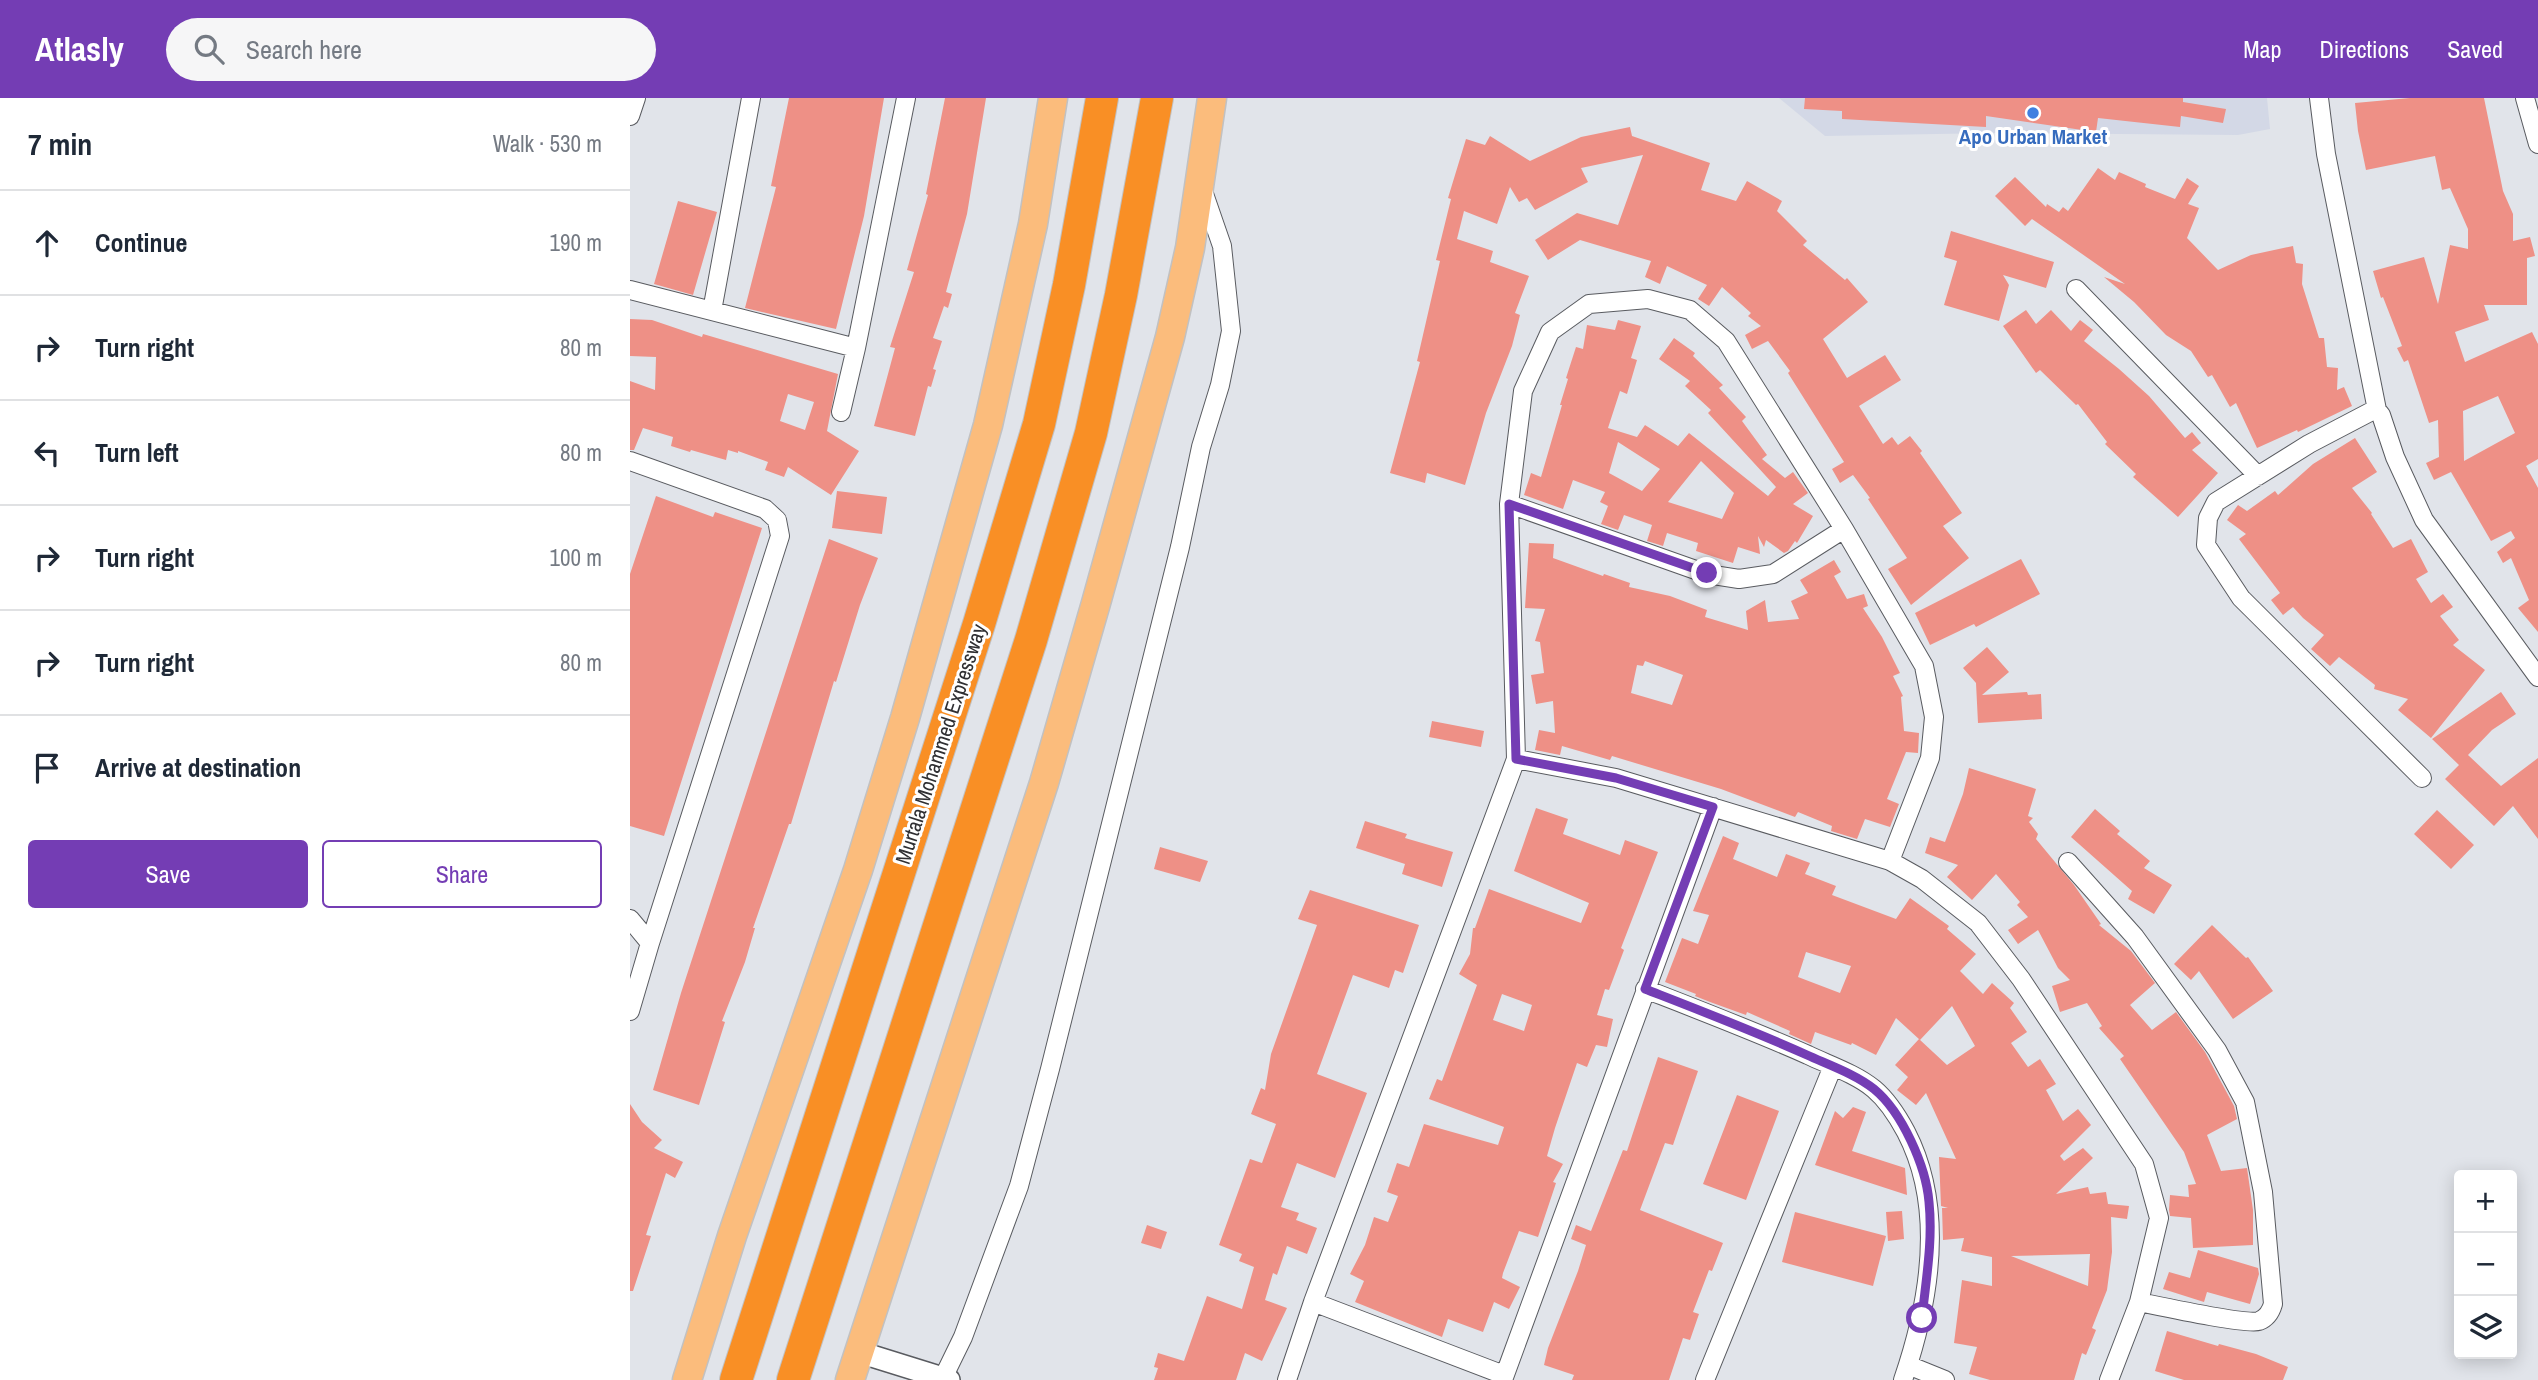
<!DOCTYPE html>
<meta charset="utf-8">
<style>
body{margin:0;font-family:"Archivo Narrow",sans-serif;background:#f6f6f7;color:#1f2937}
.controls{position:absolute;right:21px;bottom:21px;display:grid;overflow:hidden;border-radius:7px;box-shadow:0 4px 18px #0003}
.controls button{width:63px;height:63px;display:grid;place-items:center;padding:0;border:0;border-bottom:2px solid #e0e1e3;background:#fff;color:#1f2937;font:35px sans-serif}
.stop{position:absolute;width:21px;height:21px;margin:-16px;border:5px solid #743db4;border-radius:50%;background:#fff}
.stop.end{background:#743db4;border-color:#fff;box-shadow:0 2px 7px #0008}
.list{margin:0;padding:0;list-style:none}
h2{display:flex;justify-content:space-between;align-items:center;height:91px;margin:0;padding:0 28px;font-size:30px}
h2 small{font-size:23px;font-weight:400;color:#747a83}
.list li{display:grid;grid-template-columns:46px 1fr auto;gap:21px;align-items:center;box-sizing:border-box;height:105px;padding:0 28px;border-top:2px solid #e0e1e3}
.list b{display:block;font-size:26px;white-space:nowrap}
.list em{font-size:23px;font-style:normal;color:#747a83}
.actions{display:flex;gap:14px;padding:21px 28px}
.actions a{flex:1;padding:16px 0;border:2px solid #743db4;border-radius:7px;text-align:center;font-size:24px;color:#743db4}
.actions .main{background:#743db4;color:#fff}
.icon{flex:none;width:38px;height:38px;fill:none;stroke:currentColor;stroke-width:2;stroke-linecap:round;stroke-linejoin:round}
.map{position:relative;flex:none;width:1908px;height:1282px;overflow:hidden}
header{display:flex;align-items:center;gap:42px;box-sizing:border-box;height:98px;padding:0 35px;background:#743db4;color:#fff}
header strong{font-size:33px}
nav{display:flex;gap:38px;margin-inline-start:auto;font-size:24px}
.search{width:490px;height:63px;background:#f6f6f7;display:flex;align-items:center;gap:18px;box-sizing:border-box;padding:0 24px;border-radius:38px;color:#747a83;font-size:26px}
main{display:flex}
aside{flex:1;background:#fff}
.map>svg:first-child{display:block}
</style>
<header>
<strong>Atlasly</strong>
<div class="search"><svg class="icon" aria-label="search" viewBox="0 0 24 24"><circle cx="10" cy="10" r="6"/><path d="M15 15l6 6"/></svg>Search here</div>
<nav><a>Map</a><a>Directions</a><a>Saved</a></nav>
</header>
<main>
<aside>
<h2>7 min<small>Walk · 530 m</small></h2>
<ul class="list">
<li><svg class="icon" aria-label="ahead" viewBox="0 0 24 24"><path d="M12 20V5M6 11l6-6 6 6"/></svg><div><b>Continue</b></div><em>190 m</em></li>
<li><svg class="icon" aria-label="right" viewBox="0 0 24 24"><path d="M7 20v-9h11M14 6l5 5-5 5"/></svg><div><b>Turn right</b></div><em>80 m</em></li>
<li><svg class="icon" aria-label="left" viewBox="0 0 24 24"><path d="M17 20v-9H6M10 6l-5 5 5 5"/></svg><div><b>Turn left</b></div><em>80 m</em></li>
<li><svg class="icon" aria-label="right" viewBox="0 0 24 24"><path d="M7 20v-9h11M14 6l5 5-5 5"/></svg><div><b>Turn right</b></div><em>100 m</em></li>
<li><svg class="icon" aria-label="right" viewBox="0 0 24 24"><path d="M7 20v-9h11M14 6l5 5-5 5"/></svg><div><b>Turn right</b></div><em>80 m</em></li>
<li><svg class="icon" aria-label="arrive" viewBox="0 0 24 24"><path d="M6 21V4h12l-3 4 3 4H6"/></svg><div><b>Arrive at destination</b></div></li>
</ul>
<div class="actions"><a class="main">Save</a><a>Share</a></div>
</aside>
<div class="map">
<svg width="1908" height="1282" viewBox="0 0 1908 1282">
<rect width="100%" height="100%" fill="#e1e4ea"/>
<path fill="#d3d8e6" d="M1149,0H1637L1640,31L1608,37L1362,35L1195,38Z"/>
<path fill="#ee9086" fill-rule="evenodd" d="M159,0H254L234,118L206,231L115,210L146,89L141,88Z
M315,0H356L337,116L316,194L322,196L318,210L314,208L303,240L312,243L303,271L306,272L301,289L298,288L285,338L244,328L265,250L260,249L284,174L277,172L298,97L296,96Z
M1175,0H1553V4L1596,11L1593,25L1551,18L1550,29L1468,20L1466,34L1356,18V29L1212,21V13L1174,11Z
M1780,0H1854L1873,93L1883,116V143L1900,139L1905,158L1897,160V207H1854L1859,222L1825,234L1835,264L1902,234L1908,246V361L1896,368L1908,390V534L1888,510L1899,502L1881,460L1873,465L1867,454L1885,440L1881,433L1861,443L1821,374L1804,382L1796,365L1809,359L1808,322L1799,325L1778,262L1774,264L1767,250L1772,248L1753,199L1751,200L1743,173L1794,159L1808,206L1820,147L1838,151V131L1820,90L1812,92L1805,58L1736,72L1728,33L1725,5ZM1868,298L1885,335L1834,363L1833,313Z
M1000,29L1002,38L1080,65L1071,92L1106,103L1117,83L1152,103L1147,113L1177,143L1173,147L1215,182L1217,180L1238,204L1193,241L1217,280L1255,257L1271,282L1229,308L1253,346L1262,339L1268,347L1280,338L1292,353L1290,355L1332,415L1313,428L1339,460L1281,507L1258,471L1277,460L1238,401L1240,400L1223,377L1210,385L1202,371L1214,364L1158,275L1160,273L1138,243L1122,251L1115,237L1131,228L1118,218L1121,215L1092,189L1079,208L1068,201L1077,187L1037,168L1030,186L1015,179L1021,163L950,142L918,162L905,142L947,115L988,127L1013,57L951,70L958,84L905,112L897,100L889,104L880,89L867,126L834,113L827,141L863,153L860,164L899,178L885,215L890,217L882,248L856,315L835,387L797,375L795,385L760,375L790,264L787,263L810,163L806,162L821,101L818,100L836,41L855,47L860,38L900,63L951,39Z
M1468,70L1485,82L1489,74L1516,86L1515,89L1545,101L1557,80L1569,88L1558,106L1569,110L1557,140L1588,172L1621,157L1663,148L1666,165L1673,166L1672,186L1689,240H1694L1697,269L1708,270L1707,292L1714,289L1722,308L1668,334L1667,332L1627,350L1606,305L1600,309L1582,277L1578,279L1561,253L1536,237L1504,204L1474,179L1495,186L1402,121L1395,128L1365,98L1385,79L1416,109L1417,106L1429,114L1433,109L1438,113Z
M48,103L87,114L63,197L24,186Z
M1321,133L1424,164L1416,190L1373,177L1379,187L1369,223L1314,207L1327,163L1314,159Z
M1396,212L1406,226L1421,212L1441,233L1450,222L1463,232L1454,243L1489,271L1519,298L1555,340L1562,334L1571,345L1562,352L1588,375L1548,419L1503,379L1506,376L1475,346L1477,344L1448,306L1446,307L1410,272L1406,275L1373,228Z
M0,221L22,222L72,239L73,236L208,276L197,333L229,353L201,397L158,369L154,379L135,372L138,364L108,353V355L98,352L96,362L61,352L60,354L41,348L43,339L13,330L4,352H0V283L25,292L26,259L0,258ZM158,296L184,304L175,332L150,323Z
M988,222L1011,228L1001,260L1007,262L997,296L990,293L978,330L1007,339L1015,327L1048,348L1059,335L1138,398L1146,389L1078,315L1081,312L1055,288L1060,283L1029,261L1044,240L1065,255L1063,258L1093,287L1089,290L1116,319L1112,323L1137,357L1132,361L1155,380L1163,374L1178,395L1163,406L1183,418L1167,445L1165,443L1158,453L1154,455L1136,442L1134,449L1128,438L1130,456L1108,449L1103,465L1066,453L1068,445L1037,435L1033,448L1017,443L1022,427L994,417L988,432L971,426L978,408L970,404L975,394L943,382L933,411L894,397L901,375L911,379L932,307H930L938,281L936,280L946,249L953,251L957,227L985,232ZM988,344L1030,371L1012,393L979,375ZM1071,363L1104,395L1092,421L1038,404Z
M1725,340L1747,374L1722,390L1742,415L1741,416L1763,450L1781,441L1798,474L1786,481L1801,505L1813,496L1823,509L1810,518L1829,542L1823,547L1855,572L1801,640L1768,612L1778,601L1744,591L1745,587L1709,559L1700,568L1681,551L1694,537L1673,520L1663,509L1653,517L1641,502L1650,495L1609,441L1616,436L1597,422L1608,407L1617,413L1645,393L1648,397L1683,366Z
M207,393L257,399L252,436L202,430Z
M26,398L83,419L85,414L132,430L34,738L0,728V476Z
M199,441L248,460L230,507L206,584L204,583L161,726H159L123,830H125L115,864L92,923L95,924L69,1007L23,992L51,895Z
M899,445L924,446L923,460L973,478L974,476L1000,485L999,489L1040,498L1077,512L1075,519L1118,532L1116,513L1135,502L1138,524L1169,521L1161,503L1178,495L1170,482L1204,462L1211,474L1204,478L1217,501L1234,496L1238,508L1233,510L1252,539L1270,575L1263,578L1273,598L1271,599L1274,633L1289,635L1288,655L1276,654L1257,701L1269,706L1260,729L1235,721L1227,741L1201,733L1202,728L1168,714L1165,719L1091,691L982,658L980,662L932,648L930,657L905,652L909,632L925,635L923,603L906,606L901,577L914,575L910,544L905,543L915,511L895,510ZM1015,563L1053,577L1042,607L1001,595L1007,567L1013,568Z
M1391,461L1410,496L1346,529L1344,526L1300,547L1285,515Z
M1357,549L1379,574L1352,597L1397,594L1398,597L1411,596L1412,621L1348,625L1346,585L1333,570Z
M1871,594L1886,616L1862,632L1838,657L1871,688L1908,660V741L1883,708L1864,728L1815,681L1829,667L1802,641Z
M802,623L854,633L851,649L799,639Z
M1339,670L1406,691L1398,718L1403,720L1399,724L1408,736L1406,741L1444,787L1471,826L1469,827L1501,853L1525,885L1500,907L1522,932L1546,914L1575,954L1604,1008L1607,1021L1577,1037L1591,1073L1617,1070L1623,1112V1147L1563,1150L1561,1120L1540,1118L1539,1112L1540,1097L1559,1099L1558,1087L1566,1086L1554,1054L1490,961L1494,958L1469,930L1472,928L1457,905L1430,914L1422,888L1440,882L1428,870L1408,832L1388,846L1378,832L1398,819L1387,807L1390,804L1366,776L1342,802L1317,779L1328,767L1295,755L1300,739L1315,744L1333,696Z
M906,710L938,721L933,736L990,757L995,742L1028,754L991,850L994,852L979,892L975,891L967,917L983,921L977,949L966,947L957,969L947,965L925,1030L917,1058L933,1066L923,1084L926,1085L908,1139L889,1133L873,1175L872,1180L890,1189L879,1211L864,1204L853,1234L818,1221L812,1239L725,1204L734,1183L720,1176L735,1147L744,1119L758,1124L768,1098L757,1094L767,1065L779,1069L794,1026L868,1047L874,1029L799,1001L807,981L812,983L847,887L829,876L840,856L843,830H845L859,791L951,825L959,805L884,773ZM872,896L902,907L894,933L863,922Z
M1465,711L1490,733L1487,736L1520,763L1514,770L1542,787L1524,816L1498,801L1502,793L1441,739Z
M1807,712L1844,747L1821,771L1784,736Z
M735,723L777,736L775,740L823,754L812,789L772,776L775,766L726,750Z
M1093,738L1109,745L1103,761L1147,779L1156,756L1180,765L1175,776L1206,788L1202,797L1266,821L1280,800L1319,828L1317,831L1346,856L1330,873L1353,896L1362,885L1384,905L1380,910L1397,934L1381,945L1398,969L1410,961L1426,986L1416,992L1433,1023L1448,1011L1461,1027L1430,1058L1434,1063L1453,1050L1463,1060L1426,1096L1458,1089L1460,1096L1476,1094L1478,1106L1499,1108L1497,1121L1481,1119L1482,1154L1477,1192L1462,1230L1466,1232L1456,1257L1452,1255L1444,1282H1360L1339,1276L1347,1249L1324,1245L1332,1182L1362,1188V1159L1331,1153L1334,1140L1313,1142L1312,1110H1318L1311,1108L1309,1059L1326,1061L1296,995L1286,1007L1267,992L1278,979L1265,967L1289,941L1317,967L1345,948L1322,908L1290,942L1266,920L1246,957L1222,945L1221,947L1185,934L1181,946L1159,936L1160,933L1117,914L1116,917L1080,904L1065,898L1066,896L1035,884L1052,840L1068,846L1079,817L1063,813ZM1176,854L1221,868L1210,895L1168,879ZM1460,1156L1458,1188L1381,1158Z
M530,749L578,763L570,784L524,771Z
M680,792L789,827L773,875L765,872L759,890L723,877L687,976L737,995L705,1080L667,1065L651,1109L669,1115L666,1122L687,1130L677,1156L657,1148L647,1177L643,1175L635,1202L657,1210L632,1263L615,1255L606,1282H524L528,1270L524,1269L528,1255L554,1263L577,1198L612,1211L624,1169L609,1163L612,1156L589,1147L620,1061L632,1065L646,1026L621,1016L631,990L635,992L641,956L687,827L668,821Z
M1582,827L1616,860L1618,859L1643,893L1603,921L1569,873L1561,882L1544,866Z
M1028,959L1068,973L1043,1047L1035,1045L1010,1112L1093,1145L1082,1173L1079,1172L1063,1214L1069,1216L1060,1242L1053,1240L1039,1282H942L944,1277L914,1267L918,1250L948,1173L956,1147L941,1141L946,1127L961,1133L993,1052L997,1053Z
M1107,997L1149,1013L1116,1102L1073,1086Z
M0,1006L12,1024L32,1042L24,1050L53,1064L45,1080L36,1075L16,1137L21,1138L3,1193H0Z
M1223,1009L1236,1014L1222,1053L1275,1070L1277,1097L1185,1067L1205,1013L1213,1020Z
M1272,1113L1274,1141L1258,1143L1256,1114Z
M1165,1114L1256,1138L1243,1188L1152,1164Z
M517,1127L537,1134L531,1151L511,1145Z
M1568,1152L1628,1170L1629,1176L1620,1206L1577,1194L1574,1204L1533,1191L1539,1174L1560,1180Z
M1537,1233L1588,1248L1589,1246L1626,1256L1658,1269L1653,1282H1554L1525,1273Z"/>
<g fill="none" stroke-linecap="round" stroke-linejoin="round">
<g stroke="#595b60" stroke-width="20">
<path id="minor" d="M1689,0L1696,56L1747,312L1751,317L1765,359L1794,422L1908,579
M1895,0L1908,46
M0,18L6,0
M1446,191L1628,378
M0,192L226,250L211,314
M82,213L121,0
M226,250L276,0
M1747,312L1742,313L1679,346L1586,404L1578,420L1576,447L1611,500L1792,680
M0,363L135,411L147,422L150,438L20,845L0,821
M879,406L1077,476L1109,481L1143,476L1214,431
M886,661L986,680L1260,763L1292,781L1348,825L1391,881L1514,1066L1529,1120L1509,1204L1479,1282
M1438,764L1505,839L1587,952L1615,1004L1633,1094L1643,1206C1641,1213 1637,1220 1629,1223C1616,1227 1529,1208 1509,1204
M1015,891C1069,912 1124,933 1178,957C1199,967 1226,976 1244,991C1257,1002 1268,1019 1276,1034C1316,1111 1300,1203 1273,1282
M0,913L20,845
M683,1204L874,1277
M1278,1267L1315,1282
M313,1280L333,1239L389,1088L420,971L550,449L571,349L590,287L601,233L592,148L573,93
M657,1282L683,1204L886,661L879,406L893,293L920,234L959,206L1018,201L1060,212L1096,243L1214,431L1294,568L1304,619L1300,660L1260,763
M873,1282L1083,709
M1075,1282L1203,968"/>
</g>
<g stroke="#595b60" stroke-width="24">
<path id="tertiary" d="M229,1254L319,1282"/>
</g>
<g stroke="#c1c1c2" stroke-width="31">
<path id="primary" d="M57,1282L102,1138L228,772L275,620L358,327L403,126L423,0
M220,1282L414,685L466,505L540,239L560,150L582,0"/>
</g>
<g stroke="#c1c1c2" stroke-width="34">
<path id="motorway" d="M106,1282L349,526L409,326L439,187L472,0
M163,1282L401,542L461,335L491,197L527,0"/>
</g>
<use href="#minor" stroke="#fff" stroke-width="18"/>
<use href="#tertiary" stroke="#fff" stroke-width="21"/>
<use href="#primary" stroke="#fbbc7c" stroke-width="28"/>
<use href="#motorway" stroke="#f98f25" stroke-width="32"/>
</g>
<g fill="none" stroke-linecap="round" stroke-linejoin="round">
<path stroke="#743db4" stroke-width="9" d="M1077,475L879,406L886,661L986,680L1083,709L1015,891C1069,912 1124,933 1177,957C1199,967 1225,976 1244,991C1272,1014 1296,1068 1299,1104C1303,1143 1296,1181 1292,1220"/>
</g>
<circle fill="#3f7fe0" stroke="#fff" stroke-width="2.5" cx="1403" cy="15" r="7"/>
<g text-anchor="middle" stroke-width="6" stroke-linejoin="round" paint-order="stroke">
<g font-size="21" font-weight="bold" fill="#366cbe" stroke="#fff">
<text x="1403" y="46">Apo Urban Market</text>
</g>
<g font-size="21" fill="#303033" stroke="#fff">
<text transform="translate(311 646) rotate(-72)" y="7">Murtala Mohammed Expressway</text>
</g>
</g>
</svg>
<div class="controls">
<button>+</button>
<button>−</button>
<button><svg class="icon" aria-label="layers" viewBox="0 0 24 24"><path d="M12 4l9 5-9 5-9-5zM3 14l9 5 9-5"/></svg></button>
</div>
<div class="stop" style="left:1292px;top:1220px"></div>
<div class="stop end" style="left:1077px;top:475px"></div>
</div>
</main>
